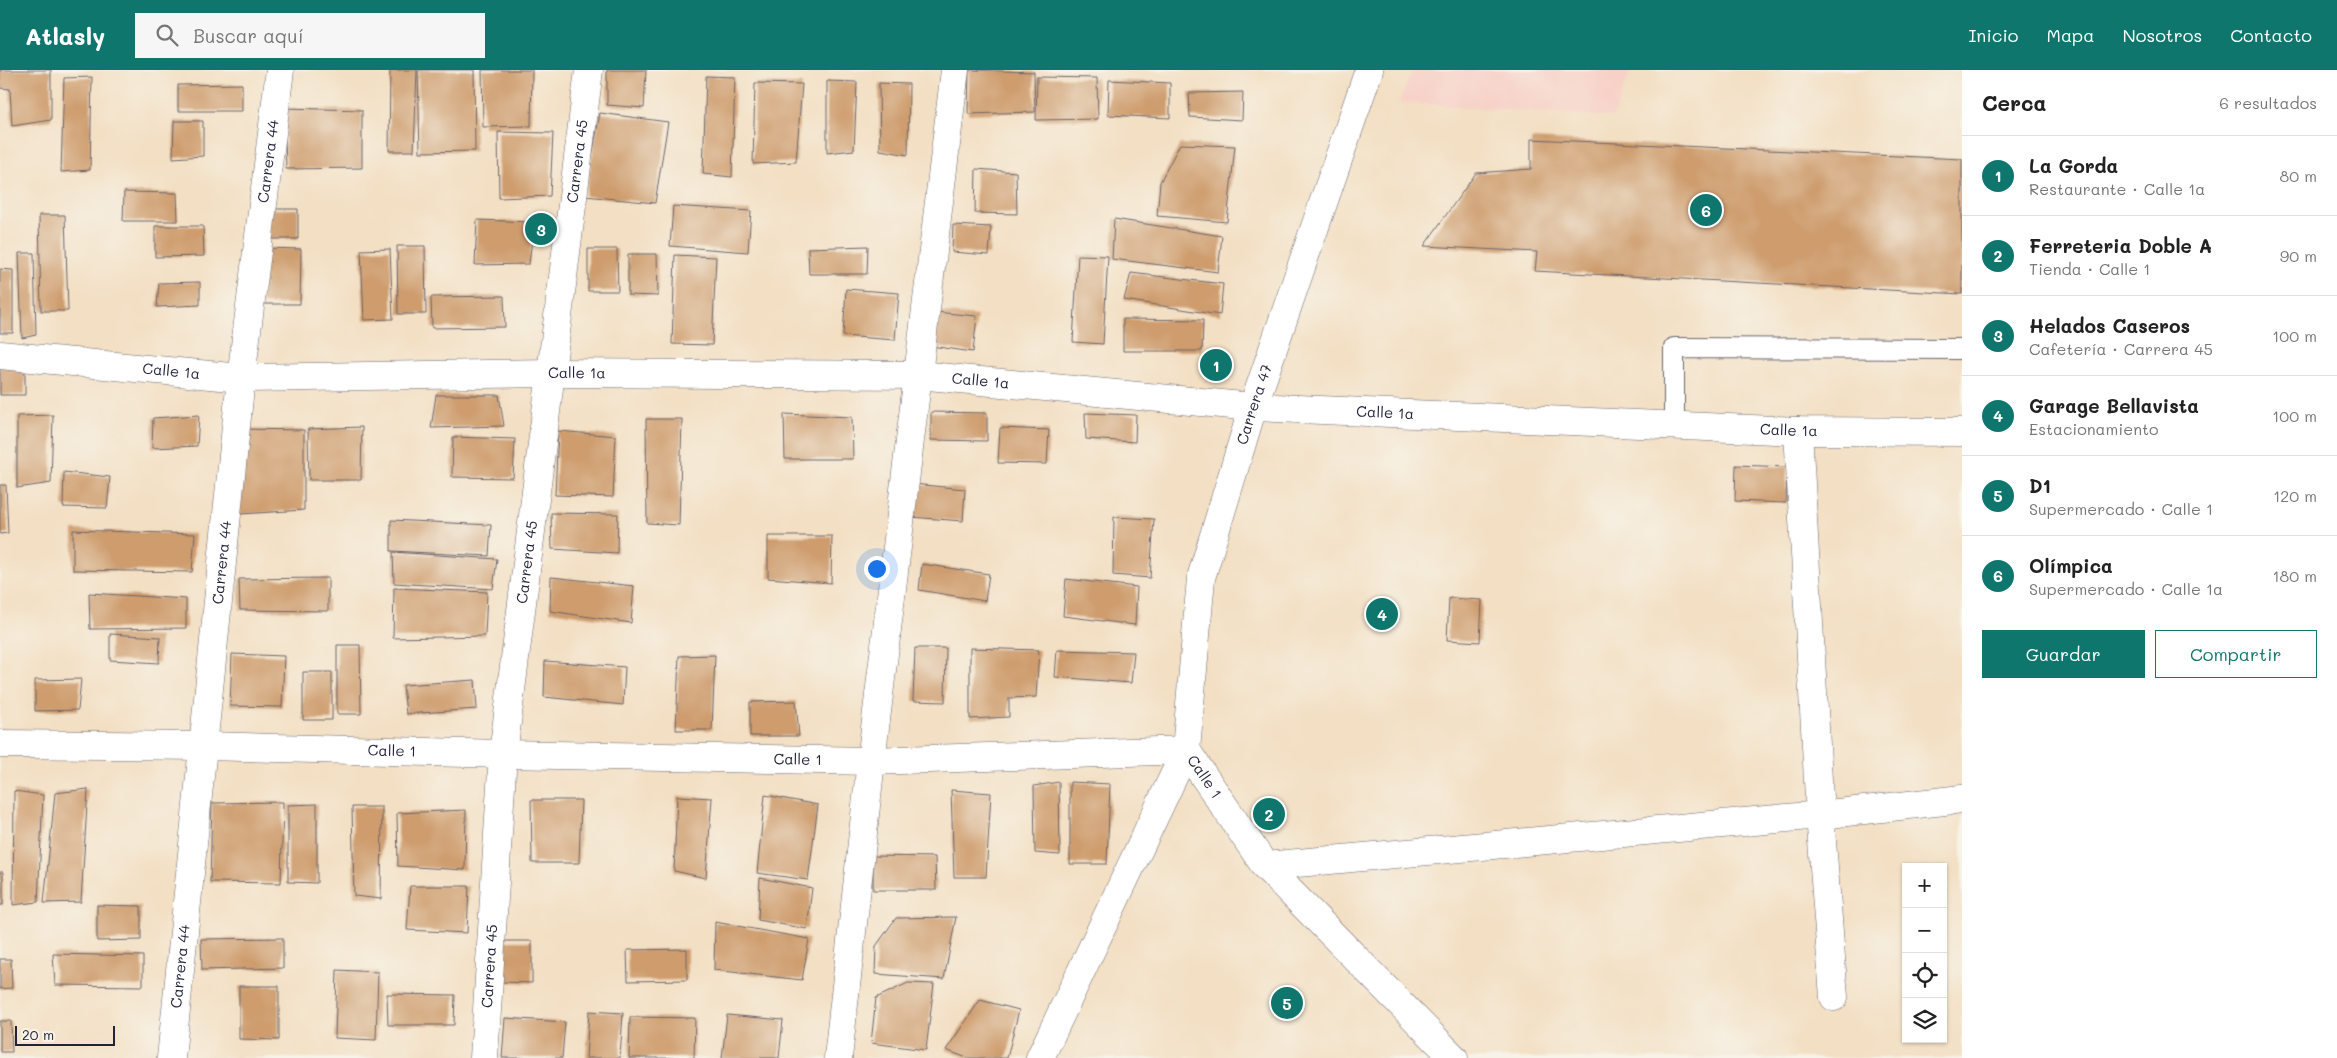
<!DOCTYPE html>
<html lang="es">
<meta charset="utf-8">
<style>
body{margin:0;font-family:Mali,sans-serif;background:#f6f6f6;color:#222}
.controls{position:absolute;right:15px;bottom:15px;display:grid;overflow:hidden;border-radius:0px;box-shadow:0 1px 4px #0004}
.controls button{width:45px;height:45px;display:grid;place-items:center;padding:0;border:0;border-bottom:1px solid #e0e0e0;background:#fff;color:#222;font:25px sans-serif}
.scale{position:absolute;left:15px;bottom:12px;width:100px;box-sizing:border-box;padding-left:5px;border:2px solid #22223b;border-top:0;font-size:14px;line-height:18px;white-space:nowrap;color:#22223b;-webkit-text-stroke:4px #f7f3e8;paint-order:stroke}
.you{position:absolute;left:876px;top:498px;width:18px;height:18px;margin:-12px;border:4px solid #fff;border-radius:50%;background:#1a73e8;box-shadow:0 0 0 8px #1a73e833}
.badge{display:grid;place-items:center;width:32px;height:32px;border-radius:50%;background:#0f766e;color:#fff;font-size:16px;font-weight:700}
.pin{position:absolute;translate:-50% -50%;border:2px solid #fff;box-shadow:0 1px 5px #0006}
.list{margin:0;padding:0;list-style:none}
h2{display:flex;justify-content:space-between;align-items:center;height:65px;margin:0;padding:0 20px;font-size:21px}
h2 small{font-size:16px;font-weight:400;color:#767676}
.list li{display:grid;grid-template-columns:32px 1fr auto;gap:15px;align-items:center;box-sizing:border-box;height:80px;padding:0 20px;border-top:1px solid #e0e0e0}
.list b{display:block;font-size:19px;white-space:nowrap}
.list p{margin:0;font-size:16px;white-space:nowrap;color:#767676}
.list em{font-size:16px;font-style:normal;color:#767676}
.actions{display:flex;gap:10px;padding:15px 20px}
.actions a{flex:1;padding:11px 0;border:1px solid #0f766e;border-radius:0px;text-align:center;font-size:18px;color:#0f766e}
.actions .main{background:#0f766e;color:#fff}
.icon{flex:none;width:28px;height:28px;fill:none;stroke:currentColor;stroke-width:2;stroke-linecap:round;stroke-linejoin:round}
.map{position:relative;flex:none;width:1962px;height:988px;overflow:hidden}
header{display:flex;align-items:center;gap:30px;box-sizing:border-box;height:70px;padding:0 25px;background:#0f766e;color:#fff}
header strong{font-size:24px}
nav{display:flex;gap:28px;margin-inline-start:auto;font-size:18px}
.search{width:350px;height:45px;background:#f6f6f6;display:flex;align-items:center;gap:12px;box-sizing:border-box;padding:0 18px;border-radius:0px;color:#767676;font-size:19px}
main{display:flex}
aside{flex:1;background:#fff}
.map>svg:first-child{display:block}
</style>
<header>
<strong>Atlasly</strong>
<div class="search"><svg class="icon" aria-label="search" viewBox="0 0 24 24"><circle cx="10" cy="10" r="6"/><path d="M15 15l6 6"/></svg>Buscar aquí</div>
<nav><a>Inicio</a><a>Mapa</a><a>Nosotros</a><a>Contacto</a></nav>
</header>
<main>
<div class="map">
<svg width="1962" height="988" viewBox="0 0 1962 988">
<rect width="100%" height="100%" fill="#f7f3e8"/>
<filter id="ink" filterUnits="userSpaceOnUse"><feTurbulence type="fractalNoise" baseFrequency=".02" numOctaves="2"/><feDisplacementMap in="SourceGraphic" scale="10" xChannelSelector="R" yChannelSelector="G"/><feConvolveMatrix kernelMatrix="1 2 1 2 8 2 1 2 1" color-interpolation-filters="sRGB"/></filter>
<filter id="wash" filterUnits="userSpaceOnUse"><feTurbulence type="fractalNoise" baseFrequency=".0096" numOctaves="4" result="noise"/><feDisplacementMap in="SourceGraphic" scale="20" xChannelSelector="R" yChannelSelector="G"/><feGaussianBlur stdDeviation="1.12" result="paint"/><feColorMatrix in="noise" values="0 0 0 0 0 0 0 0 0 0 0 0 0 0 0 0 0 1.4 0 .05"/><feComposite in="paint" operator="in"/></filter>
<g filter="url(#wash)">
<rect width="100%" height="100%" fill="#f3dfc3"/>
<path fill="#f7d1c8" d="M1412,0H1631L1613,47L1399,32Z"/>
<g id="blocks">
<path fill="#ce9c6d" d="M0,0H51V50L12,56L10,19L0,18Z
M390,0H417L414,81H389Z
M418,0H474L475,81L420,82Z
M482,0H532L531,56L483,57Z
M607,0H646L644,38L607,35Z
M969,0L1034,2L1035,42L968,44Z
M706,6L735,7L732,107L703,104Z
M92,7L90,100L61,102L64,8Z
M1037,7L1097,8L1098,49L1036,50Z
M1109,10L1170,13V48L1108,45Z
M827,11L857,12L854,80L827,83Z
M755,13L802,14L796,92L753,94Z
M879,13L909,14L908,85L880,80Z
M242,14V41H178V15Z
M1243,22L1242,50L1190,47L1189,23Z
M284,38L362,40V98L286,99Z
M600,43L668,52L655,133L585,126Z
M174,51H203V86L173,88Z
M498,62L553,63L550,126L499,128Z
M1531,69L1962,89V224L1535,201L1537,182L1424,176L1476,103L1531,99Z
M1180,74L1235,76L1227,152L1157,146L1160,112Z
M976,99L1016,102L1017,144L975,143Z
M124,122L177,123L178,151H123Z
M673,136L751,141L748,182L670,176Z
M268,139H298V169H269Z
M39,145H65L68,241H41Z
M1114,149L1222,166L1218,202L1112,189Z
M477,150L534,152L529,194L475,195Z
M953,155L991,157L989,185L952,182Z
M155,156H203L204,186L155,187Z
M397,176H425L426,244H398Z
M868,176L867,204H809L808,178Z
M264,178L301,179L300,234H261Z
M390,179L393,249L364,250L361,180Z
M588,179H617L618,221H588Z
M19,183H34L36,265L22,268Z
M628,184H657L658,226L628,225Z
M675,185L716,187L712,275L672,274Z
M1078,185L1108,186L1103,274L1073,272Z
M0,199L13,200V263H0Z
M1131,203L1223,214L1220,245L1124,230Z
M200,212V235L157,237L159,213Z
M846,219L899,223L895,270L843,266Z
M504,226L505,257L432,258L431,227Z
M935,242L977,246L973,282L931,276Z
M1123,249L1203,250L1202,281H1123Z
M25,294V325H0V295Z
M436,325H499L504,356L431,358Z
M931,342L987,343V371L931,370Z
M1085,343L1136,345L1135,372L1086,369Z
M784,344L852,347L853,389H785Z
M53,345L51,413L17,418V346Z
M199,345L197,376L152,378L153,348Z
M646,349H682L679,455L647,453Z
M362,357L361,410H309L308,359Z
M1000,358L1049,360L1047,394L998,393Z
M239,359L304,360V440L240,444Z
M558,361L616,366L613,427L555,425Z
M453,367L515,369L513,408L452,407Z
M1736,395L1787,397L1786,433L1735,431Z
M64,402L110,407L107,438L63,437Z
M913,414L965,419L963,451L910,447Z
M0,415H6L8,463L0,464Z
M551,443L618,444L617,483L552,479Z
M1114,447L1154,449L1150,508L1113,505Z
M391,450L491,455L489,486L391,481Z
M73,460L195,464L192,502L73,500Z
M768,466H832L831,513L768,508Z
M393,482L497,489L493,519L394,513Z
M922,494L989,504L985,531L919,520Z
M551,507L634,516L631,553L550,541Z
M328,508V541L240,540L239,509Z
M1066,509L1137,517L1135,555L1063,546Z
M394,518L487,522L485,566L393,568Z
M89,523L186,529V558L90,559Z
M1449,528L1482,530L1480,572L1447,570Z
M110,564L160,567L159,593L110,590Z
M337,575H360L361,644H337Z
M915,578H946L945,632L913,631Z
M970,578L1039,580L1036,627L1009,628V647L970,649Z
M1057,580L1134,582L1131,613L1055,607Z
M232,584L284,586L282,637L230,636Z
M715,585L712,660H676L679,586Z
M545,591L625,597L623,635L544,627Z
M303,602H332V650H303Z
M81,609L78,640L35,641V610Z
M475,610L477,639L406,644L403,615Z
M796,631L799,666H750V632Z
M1059,712L1060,785L1035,783L1034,716Z
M1070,712L1110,714L1107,794H1070Z
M88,719L81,832L44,833L55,723Z
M951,720L991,723L986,807H954Z
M14,721L43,725L38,832L13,835Z
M765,725L818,735L808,810L757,803Z
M677,726L712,728L706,808L674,801Z
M531,730H581L579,793H532Z
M283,732L281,813L210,812L212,733Z
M317,734V813L288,812V735Z
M352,737H382L381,829L354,826Z
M466,740L465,800L398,796L397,743Z
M873,786L935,787L936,820H873Z
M0,802H3V835H0Z
M760,808L812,818L807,859L758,850Z
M410,816H469L467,863L407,860Z
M97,835L141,836V870L97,871Z
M956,847L944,909L875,904L876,876L896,848Z
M715,852L809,869L802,910L714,900Z
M283,868V898L202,900L201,869Z
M502,871H532V913L502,912Z
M687,879V910L628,911L627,880Z
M53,884L143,886V916L55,915Z
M0,889H11L12,918L0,919Z
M337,900L378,902L376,970L335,968Z
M908,913L934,914L926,980L871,973L876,928Z
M239,916H279V970L239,969Z
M387,924L455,925L454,955H388Z
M980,930L1019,940L1007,988H967L946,980Z
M589,941L623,943L620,988H586Z
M727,945L783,950L779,988H722Z
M630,947L695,948L694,988H629Z
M505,948L565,952L562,988H502Z
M0,951H11L12,982H0Z"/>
</g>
</g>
<g filter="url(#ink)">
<use href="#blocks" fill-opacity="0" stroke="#6b646b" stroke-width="1"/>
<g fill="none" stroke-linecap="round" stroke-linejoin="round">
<g stroke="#6b646b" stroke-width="22">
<path id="lane" d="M1674,356V278L1962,279"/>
</g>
<g stroke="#6b646b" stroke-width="29">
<g id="street">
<path id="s1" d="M0,285L241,308L551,303L918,305L1253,337L1798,361L1962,362"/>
<path d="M1798,361L1820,745L1834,927"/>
<path d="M1265,796L1820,745L1962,729"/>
<path id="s2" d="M171,988L241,308L280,0"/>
<path id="s3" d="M484,988L503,684L589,0"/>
<path d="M838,988L871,691L955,0"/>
</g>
</g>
<g stroke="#6b646b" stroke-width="29">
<g id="secondary">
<path id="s4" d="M0,674L205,676L503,684L871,691L1186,680L1265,796L1454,988"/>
<path id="s5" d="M1040,988L1186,680L1201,508L1253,337L1369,0"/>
</g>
</g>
<use href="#lane" stroke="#fff" stroke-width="20"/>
<use href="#street" stroke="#fff" stroke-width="28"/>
<use href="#secondary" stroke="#fff" stroke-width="28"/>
</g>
</g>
<g text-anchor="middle" stroke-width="4.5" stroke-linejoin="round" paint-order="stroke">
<g font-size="15" fill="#22223b" stroke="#f7f3e8">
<text dy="5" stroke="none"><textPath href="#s2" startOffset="902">Carrera 44</textPath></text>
<text dy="5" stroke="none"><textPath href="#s3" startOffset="902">Carrera 45</textPath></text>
<text dy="5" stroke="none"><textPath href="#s1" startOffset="172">Calle 1a</textPath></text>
<text dy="5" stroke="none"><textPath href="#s1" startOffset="578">Calle 1a</textPath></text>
<text dy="5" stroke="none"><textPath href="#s1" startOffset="982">Calle 1a</textPath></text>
<text dy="5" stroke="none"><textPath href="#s5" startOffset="695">Carrera 47</textPath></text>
<text dy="5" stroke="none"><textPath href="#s1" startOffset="1388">Calle 1a</textPath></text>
<text dy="5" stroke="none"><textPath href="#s1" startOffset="1792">Calle 1a</textPath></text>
<text dy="5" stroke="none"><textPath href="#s3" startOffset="498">Carrera 45</textPath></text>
<text dy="5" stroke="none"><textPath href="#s2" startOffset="498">Carrera 44</textPath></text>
<text dy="5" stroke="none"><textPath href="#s4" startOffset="392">Calle 1</textPath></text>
<text dy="5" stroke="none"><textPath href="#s4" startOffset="798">Calle 1</textPath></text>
<text dy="5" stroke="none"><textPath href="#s4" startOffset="1219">Calle 1</textPath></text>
<text dy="5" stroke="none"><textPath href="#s3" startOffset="92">Carrera 45</textPath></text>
<text dy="5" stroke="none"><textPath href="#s2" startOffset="92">Carrera 44</textPath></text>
</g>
</g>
</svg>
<div class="controls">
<button>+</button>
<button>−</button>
<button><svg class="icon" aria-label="locate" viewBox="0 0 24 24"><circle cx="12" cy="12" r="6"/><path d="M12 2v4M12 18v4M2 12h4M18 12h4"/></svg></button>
<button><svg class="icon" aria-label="layers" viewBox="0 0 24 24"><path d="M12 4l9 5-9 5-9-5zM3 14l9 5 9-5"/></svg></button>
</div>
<div class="scale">20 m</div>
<div class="you"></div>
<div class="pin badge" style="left:1216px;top:295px">1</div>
<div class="pin badge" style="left:1269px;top:744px">2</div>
<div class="pin badge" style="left:541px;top:159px">3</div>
<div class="pin badge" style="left:1382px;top:544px">4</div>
<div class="pin badge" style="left:1287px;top:933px">5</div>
<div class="pin badge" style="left:1706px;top:140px">6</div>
</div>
<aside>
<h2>Cerca<small>6 resultados</small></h2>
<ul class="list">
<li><span class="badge">1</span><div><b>La Gorda</b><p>Restaurante · Calle 1a</p></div><em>80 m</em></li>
<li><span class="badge">2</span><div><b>Ferreteria Doble A</b><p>Tienda · Calle 1</p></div><em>90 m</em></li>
<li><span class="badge">3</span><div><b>Helados Caseros</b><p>Cafetería · Carrera 45</p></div><em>100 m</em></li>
<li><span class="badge">4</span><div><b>Garage Bellavista</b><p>Estacionamiento</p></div><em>100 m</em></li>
<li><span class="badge">5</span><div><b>D1</b><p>Supermercado · Calle 1</p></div><em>120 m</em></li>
<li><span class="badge">6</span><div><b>Olímpica</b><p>Supermercado · Calle 1a</p></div><em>180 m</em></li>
</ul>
<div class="actions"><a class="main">Guardar</a><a>Compartir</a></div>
</aside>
</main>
